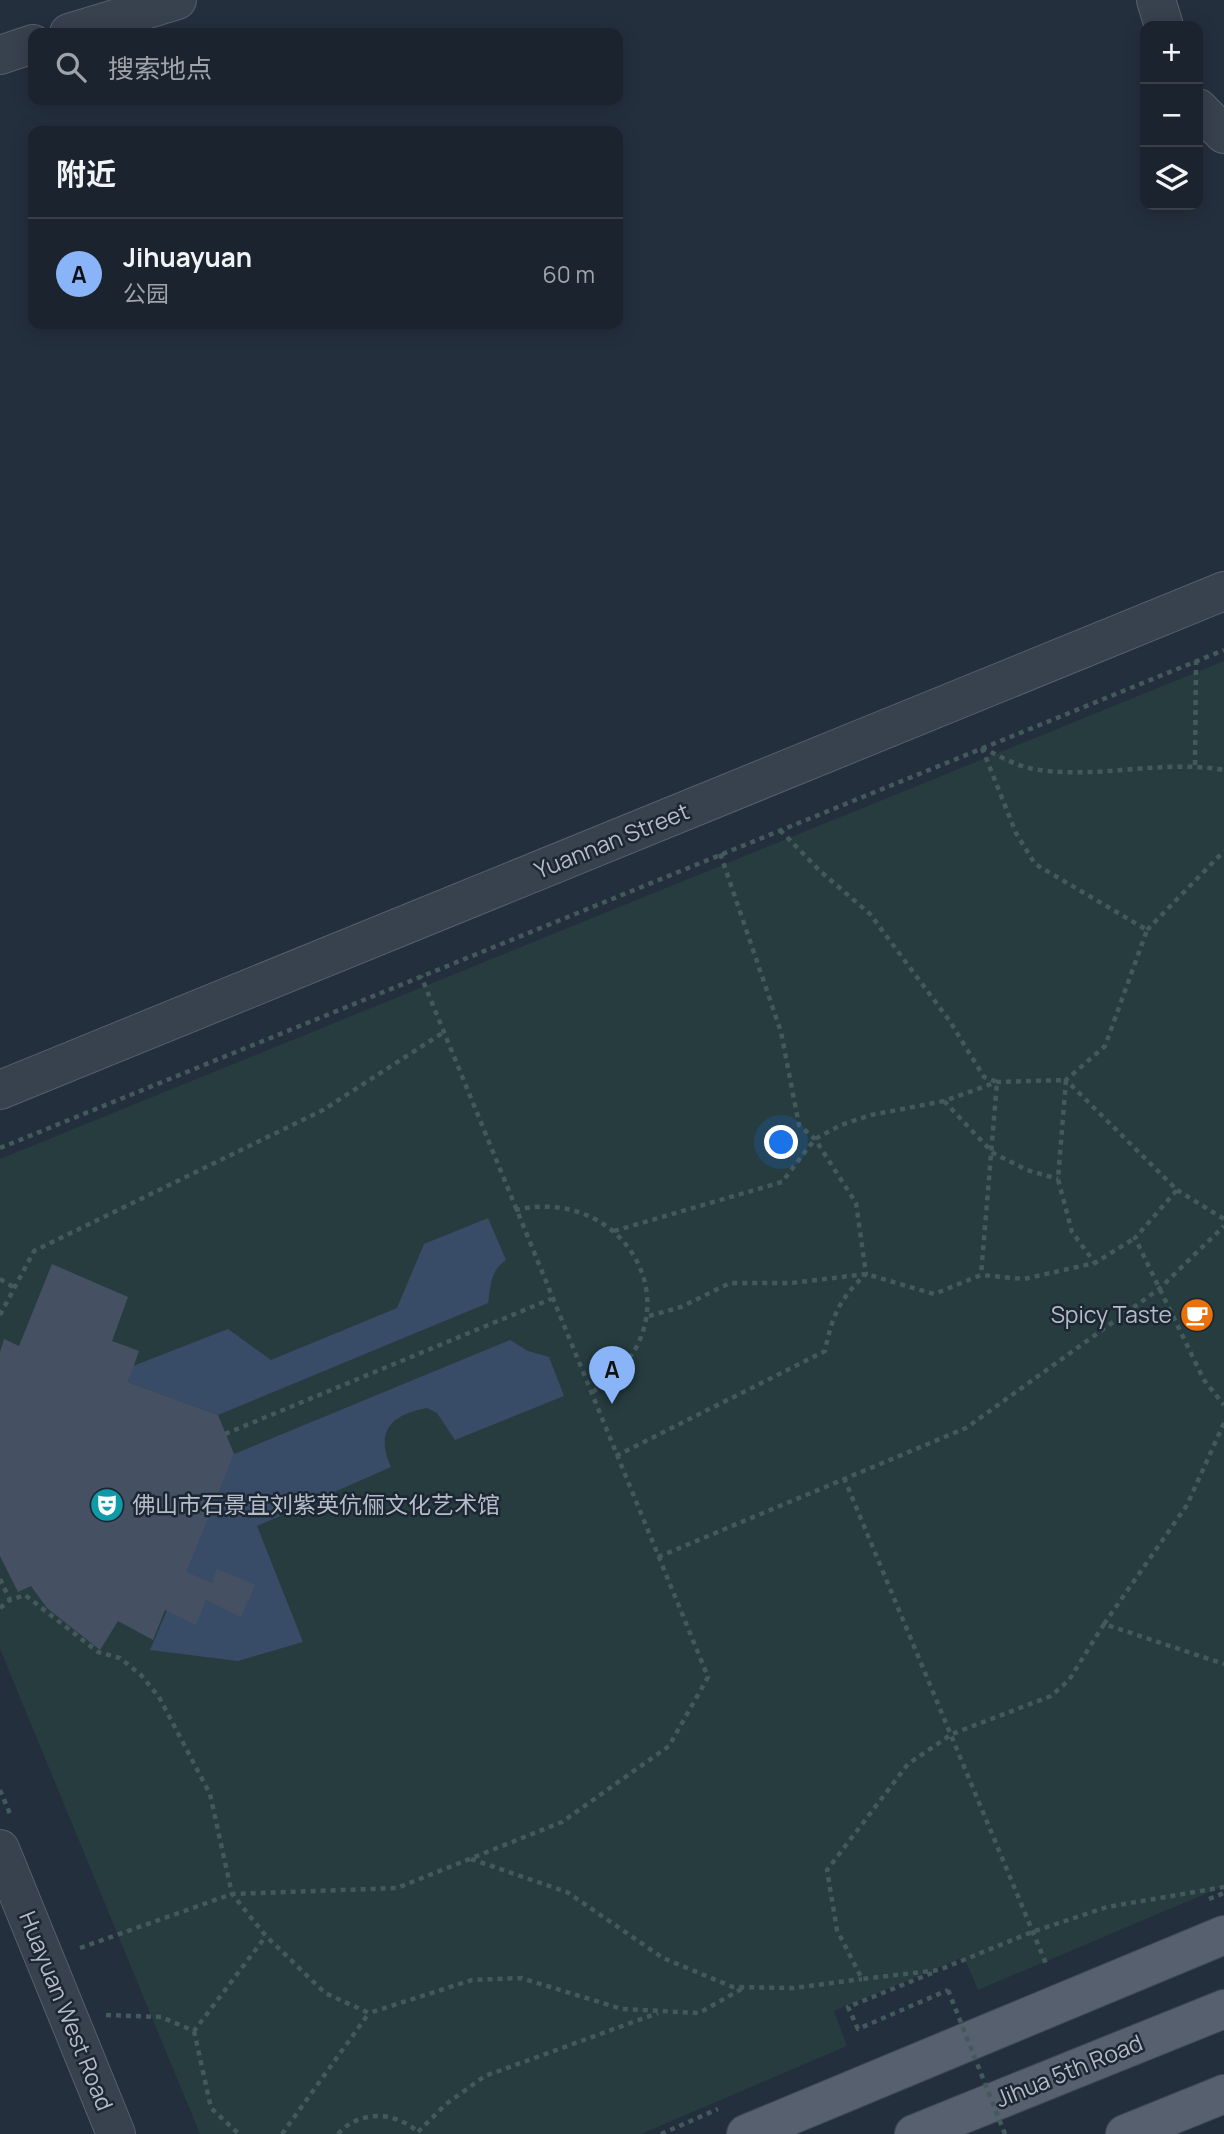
<!DOCTYPE html>
<html lang="zh">
<meta charset="utf-8">
<style>
body{margin:0;font-family:Manrope,"Noto Sans SC",sans-serif;background:#282f3a;color:#f1f3f6}
.controls{position:absolute;right:21px;top:21px;display:grid;overflow:hidden;border-radius:14px;box-shadow:0 4px 18px #0003}
.controls button{width:63px;height:63px;display:grid;place-items:center;padding:0;border:0;border-bottom:2px solid #39404a;background:#1b232e;color:#f1f3f6;font:35px sans-serif}
.you{position:absolute;left:782px;top:1143px;width:24px;height:24px;margin:-18px;border:5px solid #fff;border-radius:50%;background:#1a73e8;box-shadow:0 0 0 10px #1a73e833}
.badge{display:grid;place-items:center;width:46px;height:46px;border-radius:50%;background:#8ab4f8;color:#111;font-size:23px;font-weight:700}
.pin{position:absolute;translate:-50% -58px;filter:drop-shadow(0 2px 4px #0008)}
.pin::after{content:'';position:absolute;top:37px;width:24px;height:21px;background:inherit;clip-path:polygon(0 0,100% 0,50% 100%)}
.list{margin:0;padding:0;list-style:none}
h2{display:flex;justify-content:space-between;align-items:center;height:91px;margin:0;padding:0 28px;font-size:30px}
h2 small{font-size:23px;font-weight:400;color:#a0a4aa}
.list li{display:grid;grid-template-columns:46px 1fr auto;gap:21px;align-items:center;box-sizing:border-box;height:112px;padding:0 28px;border-top:2px solid #39404a}
.list b{display:block;font-size:26px;white-space:nowrap}
.list p{margin:0;font-size:23px;white-space:nowrap;color:#a0a4aa}
.list em{font-size:23px;font-style:normal;color:#a0a4aa}
.icon{flex:none;width:38px;height:38px;fill:none;stroke:currentColor;stroke-width:2;stroke-linecap:round;stroke-linejoin:round}
.map{position:relative;flex:none;width:1224px;height:2134px;overflow:hidden}
.search{position:absolute;background:#1b232e;box-shadow:0 4px 18px #0003;left:28px;top:28px;width:595px;height:77px;display:flex;align-items:center;gap:18px;box-sizing:border-box;padding:0 24px;border-radius:14px;color:#a0a4aa;font-size:26px}
.panel{position:absolute;background:#1b232e;box-shadow:0 4px 18px #0003;left:28px;top:126px;width:595px;height:203px;border-radius:14px}
.map>svg:first-child{display:block}
</style>
<div class="map">
<svg width="1224" height="2134" viewBox="0 0 1224 2134">
<rect width="100%" height="100%" fill="#242f3e"/>
<path fill="#263c3f" d="M1224,661V1886L978,1990L964,1957L834,2011L847,2046L641,2134H200L0,1649V1159Z"/>
<path fill="#394c67" d="M488,1218L506,1260C490,1271 491,1285 488,1303L218,1415L128,1382L133,1366L228,1329L271,1360L397,1308L424,1244Z
M510,1340L528,1351L549,1357L564,1396L455,1440L437,1413L427,1408C393,1414 374,1430 391,1467L257,1526L303,1642L238,1661L150,1650L234,1454Z"/>
<path fill="#455162" d="M52,1264L128,1297L112,1341L139,1351L128,1382L218,1415L234,1454L186,1572L212,1583L217,1569L255,1585L241,1617L206,1600L196,1625L165,1610L153,1640L118,1621L100,1650L47,1608L31,1586L18,1592L0,1556V1352L4,1339L19,1346Z"/>
<g fill="none" stroke-linecap="round" stroke-linejoin="round">
<g stroke="#565f6c" stroke-width="40">
<path id="minor" d="M1156,0L1164,26
M1198,108L1224,134"/>
</g>
<g stroke="#565f6c" stroke-width="40">
<path id="tertiary" d="M69,33L177,0
M0,55L33,44
M0,1090L1224,591
M0,1849L116,2134"/>
</g>
<g stroke="#414a57" stroke-width="40">
<path id="primary" d="M746,2134L1224,1935
M914,2134L1224,2009
M1125,2134L1224,2094"/>
</g>
<path stroke="#44595c" stroke-width="4.5" stroke-dasharray="5 5" stroke-linecap="butt" d="M982,748L1016,833L1035,864L1147,930L1105,1046L1066,1080L1177,1190L1135,1238L1204,1380L1224,1405
M982,748C998,755 1016,766 1033,769C1097,780 1161,759 1224,770
M1195,765L1196,661
M780,830L820,871L870,914L949,1020L984,1077L997,1082L981,1275
M1147,930L1224,851
M944,1101L993,1153L1027,1170L1058,1179
M0,1148L1224,650
M1177,1190L1224,1219
M515,1210C633,1183 704,1326 589,1394
M614,1231L782,1182L815,1139L841,1125L871,1115L944,1101L997,1082L1066,1080L1058,1179L1072,1232L1095,1263
M0,1279L15,1288
M0,1315L34,1251L323,1110L444,1032
M649,1316L681,1307L730,1283H792L866,1274L934,1294L981,1275L1024,1279L1095,1263L1135,1238
M1224,1423L1187,1505L1104,1624L1224,1664
M225,1434L551,1299
M616,1456L825,1351C832,1316 840,1298 866,1274L856,1203L815,1139L799,1125L781,1032L720,853
M844,1478L1047,1966
M658,1557L966,1428L1159,1289L1224,1226
M0,1579L10,1600L25,1595L98,1652L120,1658L141,1675L159,1697L210,1794L232,1894L266,1936L325,1993L369,2013L472,1980L521,1978L622,2009L699,2013L745,1987
M0,1608L10,1600
M1104,1624L1069,1680L1051,1696L952,1734L908,1764L827,1870L837,1930L862,1979L939,1970L1032,1932L1107,1907L1224,1887
M0,1790L10,1814
M471,1859L567,1892L663,1958L733,1987L794,1988L862,1979
M1209,1899L1224,1893
M80,1948L232,1894L397,1888L562,1822L669,1746L708,1677L421,976
M932,1973L848,2007L858,2029L948,1990
M106,2015L161,2017L194,2031L266,1936
M194,2031L211,2108L239,2134
M418,2132L446,2104L485,2076L658,2013
M282,2134L369,2013
M338,2134C359,2110 395,2111 418,2132
M661,2134L718,2109"/>
<use href="#minor" stroke="#38414e" stroke-width="38"/>
<use href="#tertiary" stroke="#38414e" stroke-width="38"/>
<use href="#primary" stroke="#56606e" stroke-width="38"/>
<path stroke="#44595c" stroke-width="4.5" stroke-dasharray="5 5" stroke-linecap="butt" d="M948,1990L1005,2134"/>
</g>
<defs>
<g id="cafe-disc" transform="scale(1.75)"><circle r="9.5" fill="#e8710a" stroke="#1d2633"/><path d="M-5.5-4.5H6V0H3Q3 3.5 0 3.5H-2.5Q-5.5 3.5-5.5 0ZM3-3.2v2h1.7v-2ZM-6 4.5H4V6H-6Z" fill="#fff"/></g>
<g id="theatre-disc" transform="scale(1.75)"><circle r="9.5" fill="#0f9aa8" stroke="#1d2633"/><path d="M-5-5.5Q0-4 5-5.5V0Q5 5 0 6Q-5 5-5 0ZM-3.3-2.5H-1v1.5H-3.3ZM1-2.5H3.3v1.5H1ZM-2.8 1Q0 5.5 2.8 1Z" fill="#fff"/></g>
</defs>
<g fill-rule="evenodd">
<use href="#cafe-disc" x="1197" y="1315"/>
<use href="#theatre-disc" x="107" y="1505"/>
</g>
<g text-anchor="middle" stroke-width="5" stroke-linejoin="round" paint-order="stroke">
<g font-size="23" fill="#b4bcc9" stroke="#1d2633">
<text transform="translate(612 841) rotate(-22)" y="8">Yuannan Street</text>
<text transform="translate(66 2011) rotate(68)" y="8">Huayuan West Road</text>
<text transform="translate(1069 2071) rotate(-22)" y="8">Jihua 5th Road</text>
</g>
<g font-size="23" fill="#b4bcc9" stroke="#1d2633" text-anchor="end">
<text x="1172" y="1323">Spicy Taste</text>
<text x="132" y="1513" text-anchor="start">佛山市石景宜刘紫英伉俪文化艺术馆</text>
</g>
</g>
</svg>
<div class="controls">
<button>+</button>
<button>−</button>
<button><svg class="icon" aria-label="layers" viewBox="0 0 24 24"><path d="M12 4l9 5-9 5-9-5zM3 14l9 5 9-5"/></svg></button>
</div>
<div class="you"></div>
<div class="pin badge" style="left:612px;top:1404px">A</div>
<div class="search"><svg class="icon" aria-label="search" viewBox="0 0 24 24"><circle cx="10" cy="10" r="6"/><path d="M15 15l6 6"/></svg>搜索地点</div>
<section class="panel">
<h2>附近<small></small></h2>
<ul class="list">
<li><span class="badge">A</span><div><b>Jihuayuan</b><p>公园</p></div><em>60 m</em></li>
</ul>
</section>
</div>
